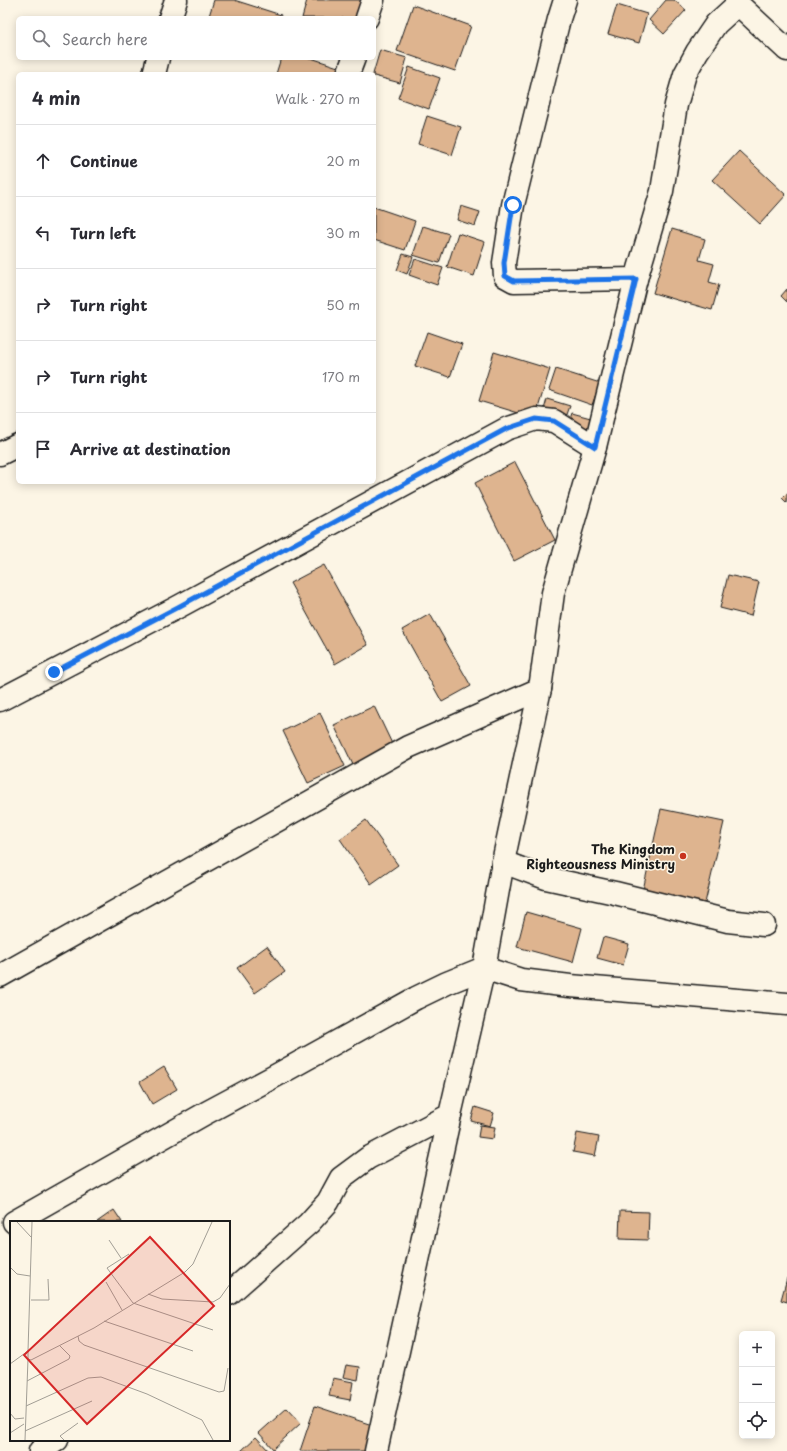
<!DOCTYPE html>
<meta charset="utf-8">
<style>
body{margin:0;font-family:"Playpen Sans",sans-serif;background:#f2f2f3;color:#2b2b33}
.controls{position:absolute;right:12px;bottom:12px;display:grid;overflow:hidden;border-radius:6px;box-shadow:0 2px 10px #0003}
.controls button{width:36px;height:36px;display:grid;place-items:center;padding:0;border:0;border-bottom:1px solid #e1e1e2;background:#fff;color:#2b2b33;font:20px sans-serif}
.stop{position:absolute;width:12px;height:12px;margin:-9px;border:3px solid #1a73e8;border-radius:50%;background:#fff}
.stop.end{background:#1a73e8;border-color:#fff;box-shadow:0 1px 4px #0008}
.list{margin:0;padding:0;list-style:none}
h2{display:flex;justify-content:space-between;align-items:center;height:52px;margin:0;padding:0 16px;font-size:17px}
h2 small{font-size:13px;font-weight:400;color:#7c7c81}
.list li{display:grid;grid-template-columns:26px 1fr auto;gap:12px;align-items:center;box-sizing:border-box;height:72px;padding:0 16px;border-top:1px solid #e1e1e2}
.list b{display:block;font-size:15px;white-space:nowrap}
.list em{font-size:13px;font-style:normal;color:#7c7c81}
.icon{flex:none;width:22px;height:22px;fill:none;stroke:currentColor;stroke-width:2;stroke-linecap:round;stroke-linejoin:round}
.map{position:relative;flex:none;width:787px;height:1451px;overflow:hidden}
.search{position:absolute;background:#fff;box-shadow:0 2px 10px #0003;left:16px;top:16px;width:360px;height:44px;display:flex;align-items:center;gap:10px;box-sizing:border-box;padding:0 14px;border-radius:6px;color:#7c7c81;font-size:15px}
.panel{position:absolute;background:#fff;box-shadow:0 2px 10px #0003;left:16px;top:72px;width:360px;height:412px;border-radius:6px}
.map>svg:first-child{display:block}
</style>
<div class="map">
<svg width="787" height="1451" viewBox="0 0 787 1451">
<rect width="100%" height="100%" fill="#fcf5e5"/>
<filter id="ink" filterUnits="userSpaceOnUse"><feTurbulence type="fractalNoise" baseFrequency=".025" numOctaves="2"/><feDisplacementMap in="SourceGraphic" scale="8" xChannelSelector="R" yChannelSelector="G"/><feConvolveMatrix kernelMatrix="1 2 1 2 8 2 1 2 1" color-interpolation-filters="sRGB"/></filter>
<g filter="url(#ink)">
<path fill="#deb48f" stroke="#1c1c1c" d="M214,0H234L281,15L280,18H216L209,16Z
M307,0H370L364,18H302Z
M666,0H674L686,10L664,34L649,20Z
M413,5L471,26L455,71L397,51Z
M617,5L647,14L639,43L608,34Z
M380,50L407,58L400,83L374,76L373,74Z
M281,58H311L344,69L342,74H276Z
M409,67L440,78L429,109L398,98Z
M427,116L461,127L452,155L418,144Z
M739,151L786,195L760,224L712,180Z
M461,206L480,212L475,226L457,220Z
M374,207L415,221L405,250L374,240Z
M423,226L449,234L439,263L413,255Z
M672,229L705,239L699,260L714,264L709,282L719,285L712,310L653,293Z
M458,233L485,242L474,276L447,267Z
M403,254L413,257L407,274L397,270Z
M415,259L443,268L437,285L409,275Z
M787,289V302L781,296Z
M427,332L462,344L450,377L415,366Z
M494,352L550,369L535,418L479,401Z
M556,369L600,383L592,405L549,390Z
M547,399L570,406L565,420L543,413Z
M572,413L598,420L595,433L568,425Z
M515,462L555,540L514,561L475,483Z
M787,493V503L782,498Z
M324,565L368,645L335,664L290,583Z
M728,575L759,582L751,616L720,608Z
M430,614L471,686L442,702L402,630Z
M374,706L395,750L355,769L334,725Z
M320,713L345,766L308,783L283,731Z
M661,809L724,822L705,903L643,890Z
M366,820L398,865L371,884L340,839Z
M526,912L582,928L573,962L517,947Z
M603,937L629,944L623,965L597,958Z
M267,946L285,972L255,993L237,968Z
M164,1067L177,1089L152,1104L140,1082Z
M475,1107L494,1113L490,1126L471,1121Z
M480,1125L495,1127L493,1139L478,1137Z
M577,1133L599,1137L595,1156L573,1152Z
M114,1210L122,1222H97Z
M620,1211L649,1212L648,1240L619,1239Z
M787,1278V1302L781,1300Z
M346,1365L360,1367L358,1380L343,1377Z
M333,1378L353,1382L350,1400L329,1396Z
M315,1406L378,1427L370,1451H300Z
M287,1408L301,1423L273,1449L259,1433Z
M256,1437L269,1451H241Z"/>
<g fill="none" stroke-linecap="round" stroke-linejoin="round">
<g stroke="#1c1c1c" stroke-width="25">
<path id="street" d="M565,0L559,19L513,205L504,263L505,276L514,281L636,279
M170,18L176,0
M367,18L373,0
M154,74L158,58
M348,74L354,58
M0,454L18,445
M0,700L178,607L506,429L536,419L554,421L595,447
M503,862L546,878L615,893L728,921L764,925
M0,976L408,747L540,689
M14,1222L206,1113L277,1075L416,998L447,983L484,968L521,980L570,986L787,1004
M376,1451L450,1115"/>
</g>
<g stroke="#1c1c1c" stroke-width="25">
<path id="secondary" d="M229,1294L309,1223L328,1202L341,1178L368,1158L450,1115L484,968L503,862L540,689L553,593L595,447L636,279L662,191L676,105L685,74L697,52L716,24L738,4L787,50
M40,1451L57,1440"/>
</g>
<use href="#street" stroke="#fcf5e5" stroke-width="22"/>
<use href="#secondary" stroke="#fcf5e5" stroke-width="22"/>
</g>
</g>
<g fill="none" stroke-linecap="round" stroke-linejoin="round" filter="url(#ink)">
<path stroke="#1a73e8" stroke-width="5" d="M54,672L178,607L506,429L536,419L554,421L595,447L636,279L514,281L505,276L504,263L513,205"/>
</g>
<circle fill="#c8321e" stroke="#fcf5e5" stroke-width="1.5" cx="683" cy="856" r="4"/>
<g text-anchor="middle" stroke-width="3" stroke-linejoin="round" paint-order="stroke">
<g font-size="13" font-weight="bold" fill="#1c1c1c" stroke="#fcf5e5" text-anchor="end">
<text x="675" y="854">The Kingdom<tspan x="675" dy="15">Righteousness Ministry</tspan></text>
</g>
</g>
<g transform="translate(10 1221)">
<rect width="220" height="220" fill="#fcf5e5"/>
<path fill="none" stroke="#a29e95" stroke-width="1" d="M7,1L21,16M22,1L18,130V138L21,139L84,107L175,51L183,43L202,1M99,19L111,37M119,33L97,47L123,82L203,109M0,46L7,53L20,55M96,61L112,89M138,73L152,78L203,81L210,77L220,63M21,79H39L38,58M94,100L183,130M68,115L69,120L74,124L209,171L214,170L218,147M0,143L18,130M17,160L59,138L60,135L50,125M16,185L78,157L91,156L137,173L192,199L203,219M0,192L5,198L14,197M15,210L82,180M0,212L14,203M15,219L18,138M54,219L50,215L68,202"/>
<path fill="#d62828" fill-opacity="0.15" stroke="#d62828" stroke-width="2" d="M140,16L204,85L77,203L14,134Z"/>
<rect width="220" height="220" fill="none" stroke="#1c1c1c" stroke-width="2"/>
</g>
</svg>
<div class="controls">
<button>+</button>
<button>−</button>
<button><svg class="icon" aria-label="locate" viewBox="0 0 24 24"><circle cx="12" cy="12" r="6"/><path d="M12 2v4M12 18v4M2 12h4M18 12h4"/></svg></button>
</div>
<div class="stop" style="left:513px;top:205px"></div>
<div class="stop end" style="left:54px;top:672px"></div>
<div class="search"><svg class="icon" aria-label="search" viewBox="0 0 24 24"><circle cx="10" cy="10" r="6"/><path d="M15 15l6 6"/></svg>Search here</div>
<section class="panel">
<h2>4 min<small>Walk · 270 m</small></h2>
<ul class="list">
<li><svg class="icon" aria-label="ahead" viewBox="0 0 24 24"><path d="M12 20V5M6 11l6-6 6 6"/></svg><div><b>Continue</b></div><em>20 m</em></li>
<li><svg class="icon" aria-label="left" viewBox="0 0 24 24"><path d="M17 20v-9H6M10 6l-5 5 5 5"/></svg><div><b>Turn left</b></div><em>30 m</em></li>
<li><svg class="icon" aria-label="right" viewBox="0 0 24 24"><path d="M7 20v-9h11M14 6l5 5-5 5"/></svg><div><b>Turn right</b></div><em>50 m</em></li>
<li><svg class="icon" aria-label="right" viewBox="0 0 24 24"><path d="M7 20v-9h11M14 6l5 5-5 5"/></svg><div><b>Turn right</b></div><em>170 m</em></li>
<li><svg class="icon" aria-label="arrive" viewBox="0 0 24 24"><path d="M6 21V4h12l-3 4 3 4H6"/></svg><div><b>Arrive at destination</b></div></li>
</ul>
</section>
</div>
